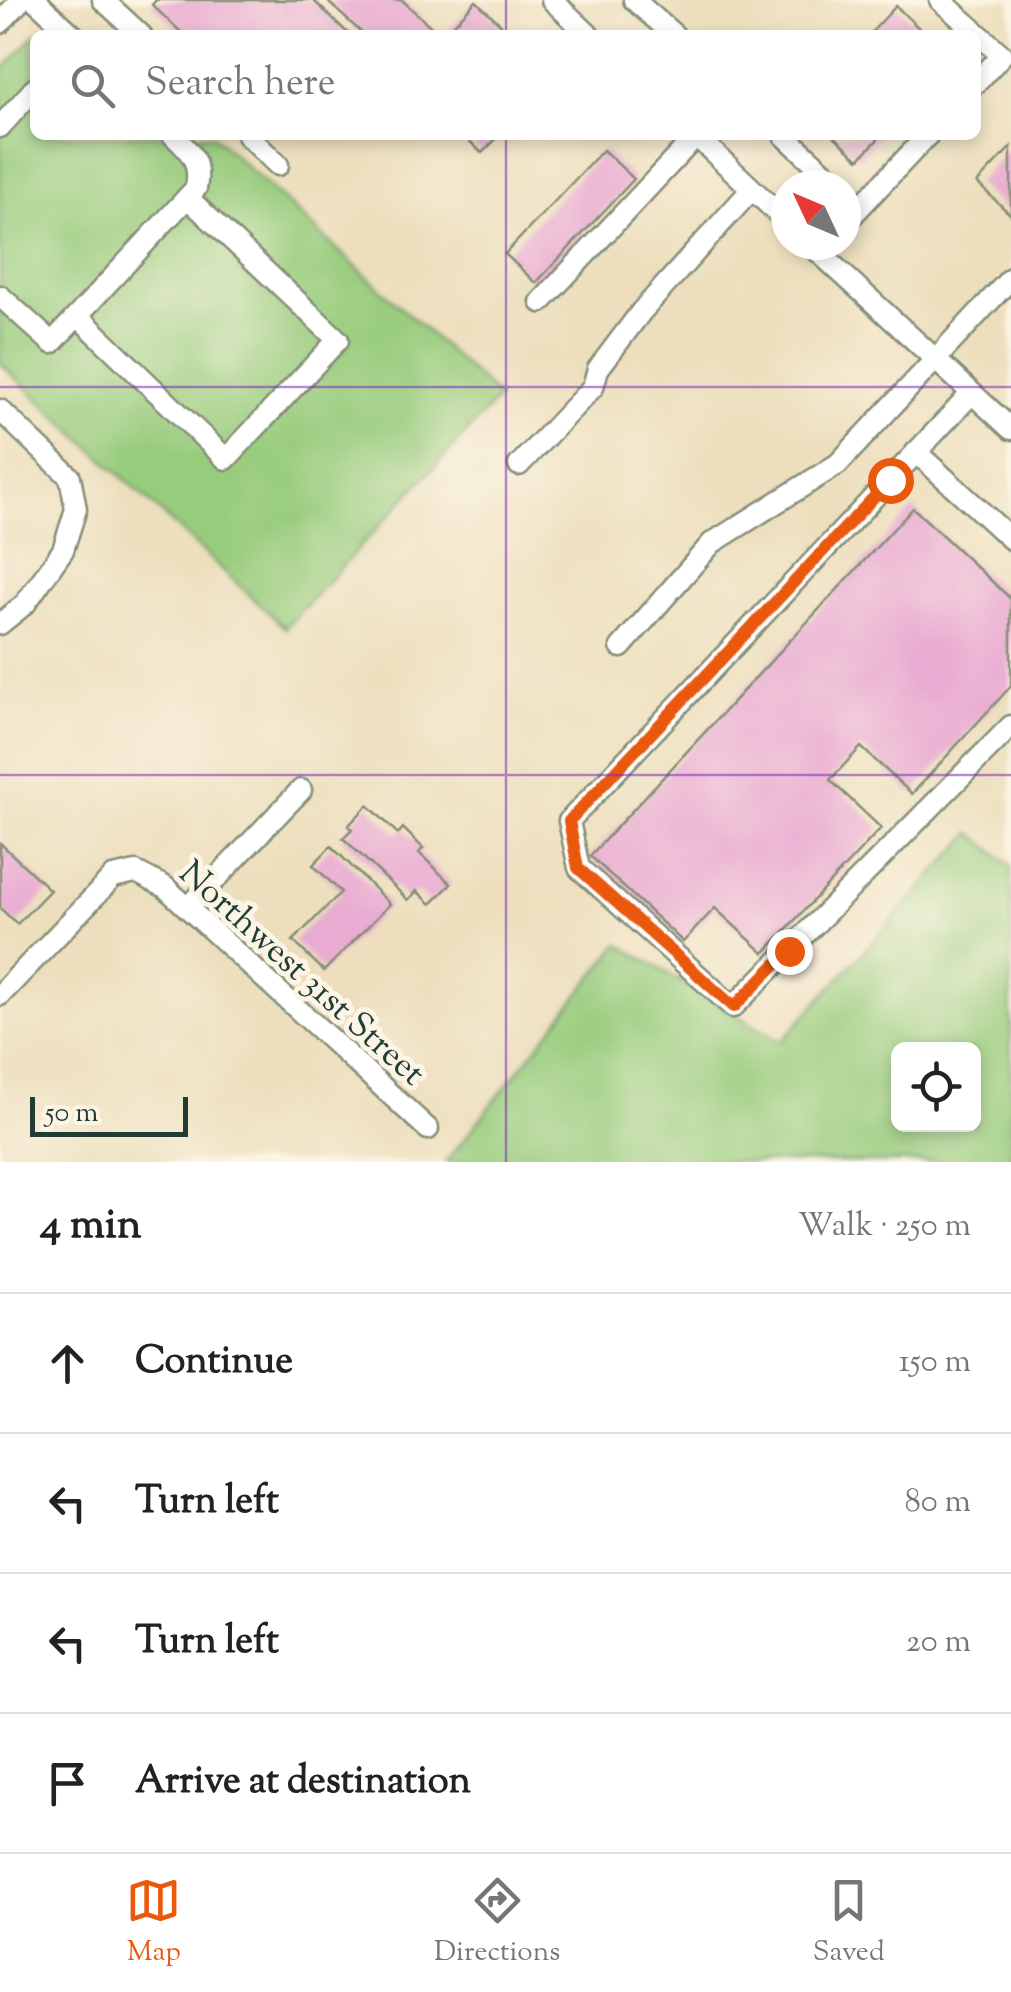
<!DOCTYPE html>
<meta charset="utf-8">
<style>
body{margin:0;font-family:"Sorts Mill Goudy",serif;background:#f6f6f6;color:#222}
.controls{position:absolute;right:30px;bottom:30px;display:grid;overflow:hidden;border-radius:15px;box-shadow:0 5px 15px #0003}
.controls button{width:90px;height:90px;display:grid;place-items:center;padding:0;border:0;border-bottom:2px solid #e0e0e0;background:#fff;color:#222;font:50px sans-serif}
.compass{position:absolute;left:771px;top:170px;width:90px;height:90px;border-radius:50%;background:#fff;box-shadow:0 5px 15px #0003;rotate:314deg}
.scale{position:absolute;left:30px;bottom:25px;width:158px;box-sizing:border-box;padding-left:10px;border:5px solid #1f3d34;border-top:0;font-size:28px;line-height:35px;white-space:nowrap;color:#1f3d34;-webkit-text-stroke:8px #fcf5e5;paint-order:stroke}
.stop{position:absolute;width:30px;height:30px;margin:-22px;border:8px solid #ea580c;border-radius:50%;background:#fff}
.stop.end{background:#ea580c;border-color:#fff;box-shadow:0 2px 10px #0008}
.list{margin:0;padding:0;list-style:none}
h2{display:flex;justify-content:space-between;align-items:center;height:130px;margin:0;padding:0 40px;font-size:42px}
h2 small{font-size:32px;font-weight:400;color:#767676}
.list li{display:grid;grid-template-columns:65px 1fr auto;gap:30px;align-items:center;box-sizing:border-box;height:140px;padding:0 40px;border-top:2px solid #e0e0e0}
.list b{display:block;font-size:38px;white-space:nowrap}
.list em{font-size:32px;font-style:normal;color:#767676}
.icon{flex:none;width:55px;height:55px;fill:none;stroke:currentColor;stroke-width:2;stroke-linecap:round;stroke-linejoin:round}
.map{position:relative;flex:none;width:1011px;height:1162px;overflow:hidden}
.search{position:absolute;background:#fff;box-shadow:0 5px 15px #0003;left:30px;right:30px;top:30px;height:110px;display:flex;align-items:center;gap:25px;box-sizing:border-box;padding:0 35px;border-radius:15px;color:#767676;font-size:38px}
.sheet{height:690px;background:#fff}
nav{display:flex;justify-content:space-around;align-items:center;box-sizing:border-box;height:140px;border-top:2px solid #e0e0e0;background:#fff;font-size:28px;color:#767676}
nav a{display:grid;justify-items:center;gap:5px}
nav .on{color:#ea580c}
.map>svg:first-child{display:block}
</style>
<div class="map">
<svg width="1011" height="1162" viewBox="0 0 1011 1162">
<rect width="100%" height="100%" fill="#fcf5e5"/>
<filter id="ink" filterUnits="userSpaceOnUse"><feTurbulence type="fractalNoise" baseFrequency=".01" numOctaves="2"/><feDisplacementMap in="SourceGraphic" scale="20" xChannelSelector="R" yChannelSelector="G"/><feConvolveMatrix kernelMatrix="1 2 1 2 8 2 1 2 1" color-interpolation-filters="sRGB"/></filter>
<filter id="wash" filterUnits="userSpaceOnUse"><feTurbulence type="fractalNoise" baseFrequency=".0048" numOctaves="4" result="noise"/><feDisplacementMap in="SourceGraphic" scale="40" xChannelSelector="R" yChannelSelector="G"/><feGaussianBlur stdDeviation="2.25" result="paint"/><feColorMatrix in="noise" values="0 0 0 0 0 0 0 0 0 0 0 0 0 0 0 0 0 1.4 0 .05"/><feComposite in="paint" operator="in"/></filter>
<g filter="url(#wash)">
<rect width="100%" height="100%" fill="#eddfbd"/>
<path fill="#98cc7d" stroke="#5c8458" stroke-width="2.5" fill-rule="evenodd" d="M35,35V135H212L499,397L285,628L0,363V73Z
M972,833L1011,866V1162H446L619,944L781,1042ZM898,1050H974V1124H898Z"/>
<g id="blocks">
<path fill="#e9abd1" d="M156,0H313L350,35H184L152,5Z
M326,0H402L440,35H364Z
M476,1L512,35H444Z
M896,6L926,35H869Z
M463,135H500L482,153Z
M833,135H882L859,159Z
M1011,147V215L977,183Z
M603,150L634,179L536,283L505,254Z
M913,508L1011,599V686L912,794L861,747L830,780L881,828L764,953L715,908L683,942L590,856Z
M368,805L398,834L403,828L423,848L419,853L451,884L431,904L417,891L408,900L343,838L352,829L348,826Z
M0,843L50,890L17,924L0,908Z
M331,846L390,904L324,971L293,941L341,892L313,865Z"/>
</g>
</g>
<g filter="url(#ink)">
<use href="#blocks" fill-opacity="0" stroke="#868e78" stroke-width="2.5"/>
<g fill="none" stroke-linecap="round" stroke-linejoin="round">
<g stroke="#868e78" stroke-width="25">
<path id="minor" d="M35,0L73,35
M103,0L141,35
M552,0L589,35
M634,0L674,35
M940,0L1002,55L976,83
M0,23L21,0
M0,127L35,88
M247,135L278,165
M695,135L786,221
M784,135L838,185
M846,222L928,135
M811,245L1011,429
M0,296L52,343L196,188C201,162 191,152 173,135
M541,302L696,136
M79,317L226,459L338,340L189,199
M972,393L569,821L579,868L733,1007L1011,726
M0,410L70,477L76,509L63,550L25,604L0,624
M916,452L1011,539
M519,465L593,387L598,369L641,312L752,189
M621,647L712,543L838,464L1011,278
M188,908L301,790
M0,995L113,877L136,872L165,887L428,1129"/>
</g>
<use href="#minor" stroke="#fff" stroke-width="20"/>
</g>
</g>
<g fill="none" stroke-linecap="round" stroke-linejoin="round" filter="url(#ink)">
<path stroke="#ea580c" stroke-width="12" d="M789,951L734,1007L578,868L569,821L890,480"/>
</g>
<path fill="none" stroke="#7b2cbf" stroke-width="2.5" stroke-opacity="0.55" d="M506,0V35M506,135V1162M0,387H1011M0,775H1011"/>
<g text-anchor="middle" stroke-width="10" stroke-linejoin="round" paint-order="stroke">
<g font-size="35" fill="#1f3d34" stroke="#fcf5e5">
<text transform="translate(303 972) rotate(42)" y="12">Northwest 31st Street</text>
</g>
</g>
</svg>
<div class="controls">
<button><svg class="icon" aria-label="locate" viewBox="0 0 24 24"><circle cx="12" cy="12" r="6"/><path d="M12 2v4M12 18v4M2 12h4M18 12h4"/></svg></button>
</div>
<svg class="compass" viewBox="-18 -18 36 36"><path d="M0-13l5 13h-10z" fill="#e53935"/><path d="M0 13l5-13h-10z" fill="#767676"/></svg>
<div class="scale">50 m</div>
<div class="stop" style="left:890px;top:480px"></div>
<div class="stop end" style="left:789px;top:951px"></div>
<div class="search"><svg class="icon" aria-label="search" viewBox="0 0 24 24"><circle cx="10" cy="10" r="6"/><path d="M15 15l6 6"/></svg>Search here</div>
</div>
<section class="sheet">
<h2>4 min<small>Walk · 250 m</small></h2>
<ul class="list">
<li><svg class="icon" aria-label="ahead" viewBox="0 0 24 24"><path d="M12 20V5M6 11l6-6 6 6"/></svg><div><b>Continue</b></div><em>150 m</em></li>
<li><svg class="icon" aria-label="left" viewBox="0 0 24 24"><path d="M17 20v-9H6M10 6l-5 5 5 5"/></svg><div><b>Turn left</b></div><em>80 m</em></li>
<li><svg class="icon" aria-label="left" viewBox="0 0 24 24"><path d="M17 20v-9H6M10 6l-5 5 5 5"/></svg><div><b>Turn left</b></div><em>20 m</em></li>
<li><svg class="icon" aria-label="arrive" viewBox="0 0 24 24"><path d="M6 21V4h12l-3 4 3 4H6"/></svg><div><b>Arrive at destination</b></div></li>
</ul>
</section>
<nav>
<a class="on"><svg class="icon" aria-label="map" viewBox="0 0 24 24"><path d="M3 6l6-2 6 2 6-2v14l-6 2-6-2-6 2zM9 4v14M15 6v14"/></svg>Map</a>
<a><svg class="icon" aria-label="directions" viewBox="0 0 24 24"><path d="M12 3l9 9-9 9-9-9zM9 14v-3h6M13 9l2 2-2 2"/></svg>Directions</a>
<a><svg class="icon" aria-label="saved" viewBox="0 0 24 24"><path d="M7 4h10v16l-5-4-5 4z"/></svg>Saved</a>
</nav>
